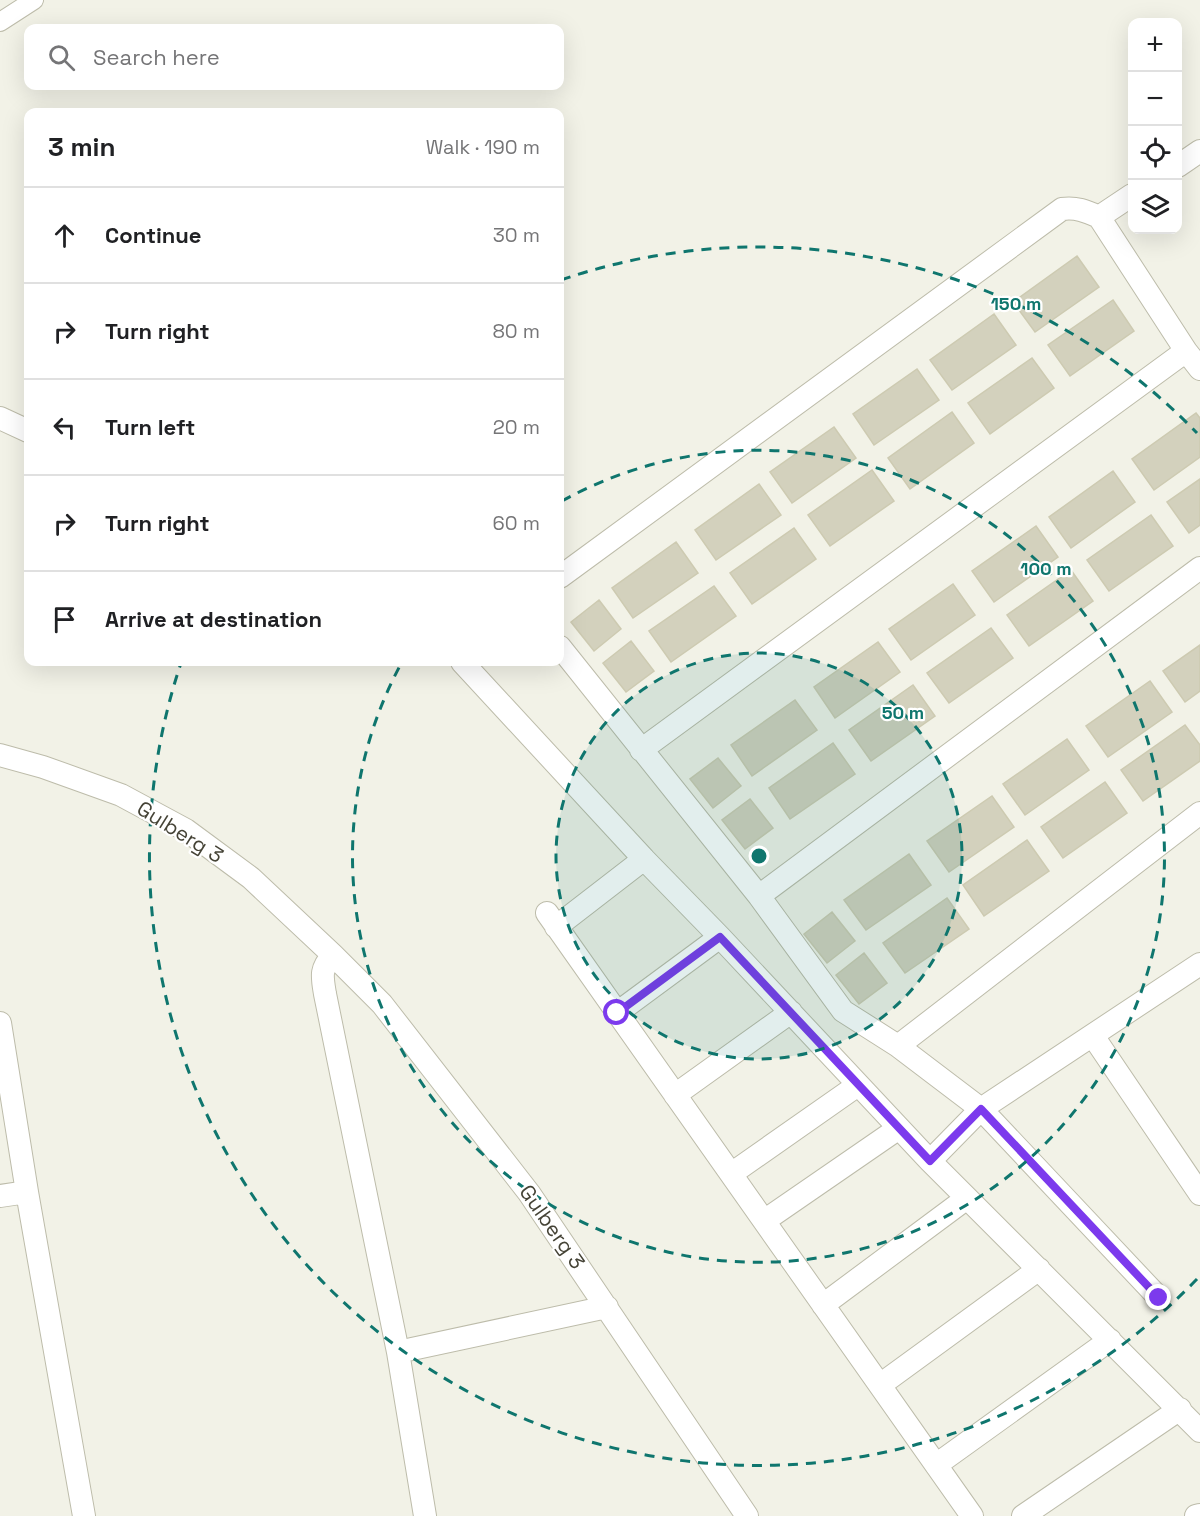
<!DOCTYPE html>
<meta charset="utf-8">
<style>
body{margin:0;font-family:"Space Grotesk",sans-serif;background:#f6f6f6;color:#202124}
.controls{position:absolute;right:18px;top:18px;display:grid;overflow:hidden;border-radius:12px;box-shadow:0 6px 24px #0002}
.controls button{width:54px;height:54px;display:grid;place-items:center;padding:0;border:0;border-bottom:2px solid #e0e0e0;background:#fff;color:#202124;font:30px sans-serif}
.stop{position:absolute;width:18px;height:18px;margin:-14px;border:4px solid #7c3aed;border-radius:50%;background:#fff}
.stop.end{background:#7c3aed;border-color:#fff;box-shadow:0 2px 6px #0008}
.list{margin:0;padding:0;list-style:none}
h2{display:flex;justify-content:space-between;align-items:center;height:78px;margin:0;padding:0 24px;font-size:26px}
h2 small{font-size:20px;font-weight:400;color:#757577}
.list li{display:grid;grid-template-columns:39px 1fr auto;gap:18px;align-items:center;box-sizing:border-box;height:96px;padding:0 24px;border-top:2px solid #e0e0e0}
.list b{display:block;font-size:22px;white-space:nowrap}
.list em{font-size:20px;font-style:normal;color:#757577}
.icon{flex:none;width:33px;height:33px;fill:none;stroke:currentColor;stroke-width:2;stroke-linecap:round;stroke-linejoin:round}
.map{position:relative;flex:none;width:1200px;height:1516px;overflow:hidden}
.search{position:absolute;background:#fff;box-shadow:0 6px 24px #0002;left:24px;top:24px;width:540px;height:66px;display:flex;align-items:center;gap:15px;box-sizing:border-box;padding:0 21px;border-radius:12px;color:#757577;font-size:22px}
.panel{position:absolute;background:#fff;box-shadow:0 6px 24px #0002;left:24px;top:108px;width:540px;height:558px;border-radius:12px}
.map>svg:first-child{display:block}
</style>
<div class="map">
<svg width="1200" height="1516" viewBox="0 0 1200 1516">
<rect width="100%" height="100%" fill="#f2f2e7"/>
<path fill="#d3d1bd" stroke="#cdcab1" stroke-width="1.5" d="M1077,256L1099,287L1035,332L1013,302Z
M1113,300L1134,331L1070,376L1048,345Z
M994,314L1016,345L952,390L930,360Z
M1032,358L1054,388L990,434L968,403Z
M917,369L939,400L874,445L853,414Z
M952,412L974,443L910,489L888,458Z
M1196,413L1200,418V457L1154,490L1132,459Z
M834,427L856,458L792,503L770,472Z
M872,470L894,501L830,546L808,515Z
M1113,471L1135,502L1071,548L1049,517Z
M1200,479V525L1189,533L1167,502Z
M759,484L781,515L716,560L695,530Z
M1151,515L1173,546L1109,591L1087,560Z
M1036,526L1058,557L994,602L972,571Z
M794,528L816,559L752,604L730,573Z
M676,542L698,573L633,618L612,588Z
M1071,570L1093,601L1029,646L1007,615Z
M953,584L975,615L911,660L889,629Z
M714,586L736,616L671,662L649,631Z
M599,600L621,629L594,651L571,622Z
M991,628L1013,658L949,703L927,673Z
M631,641L654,671L626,692L603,663Z
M878,642L900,672L835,718L814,687Z
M1200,645V691L1185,702L1163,671Z
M1150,681L1172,712L1108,757L1086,726Z
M913,685L935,716L871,761L849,730Z
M795,700L817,730L752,776L731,745Z
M1185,725L1200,745V761L1143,801L1121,770Z
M1067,739L1089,770L1025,815L1003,784Z
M833,743L855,774L790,819L769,788Z
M718,758L741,786L713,808L690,779Z
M1105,782L1127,813L1063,858L1041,827Z
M992,796L1014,827L949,872L927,841Z
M750,799L773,828L745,849L722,820Z
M1027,840L1049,871L984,916L963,885Z
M909,854L931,885L866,930L844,900Z
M947,898L969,929L905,973L883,943Z
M832,912L855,941L827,963L804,934Z
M864,953L887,983L859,1004L836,975Z"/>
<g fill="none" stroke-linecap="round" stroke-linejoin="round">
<g stroke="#bdbcaa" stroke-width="20">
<path id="pedestrian" d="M0,22L34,0"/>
</g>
<g stroke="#bdbcaa" stroke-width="24">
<path id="minor" d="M1178,166L1200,151
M1099,217L1132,195
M0,418L28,431
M560,577L1062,209C1076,207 1086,211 1099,217L1186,351L1200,369
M560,647L759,896L843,1011L898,1046L981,1109L1159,1298
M462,662L644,859L720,937L930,1161L1200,1431
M641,750L1186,351
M0,755L43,767L121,795L186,830L251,878L333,955L382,1004L529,1193L747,1516
M759,896L1200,568
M547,913L972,1516
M556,927L644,859
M333,955C320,969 322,976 325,994L398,1352L425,1516
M617,1013L720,937
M0,1023L27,1192L84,1516
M1093,1036L1200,1194
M898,1046L1200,813
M675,1095L791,1012
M930,1161L981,1109L1200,964
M731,1174L858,1085
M0,1196L27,1192
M764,1221L899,1128
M823,1305L967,1198
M398,1352L607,1307
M880,1385L1039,1269
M936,1465L1110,1340
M1023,1516L1180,1409
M1196,1516L1200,1515"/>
</g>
<use href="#pedestrian" stroke="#fff" stroke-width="18"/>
<use href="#minor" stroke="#fff" stroke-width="22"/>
</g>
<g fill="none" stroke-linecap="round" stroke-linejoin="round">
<path stroke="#7c3aed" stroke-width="8" d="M617,1013L720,937L930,1161L981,1109L1159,1298"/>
</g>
<circle cx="759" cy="856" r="203" fill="#0f766e" fill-opacity=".12"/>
<g fill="none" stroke="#0f766e" stroke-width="3" stroke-dasharray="10 8">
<circle cx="759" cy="856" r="203"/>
<path d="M562 501A406 406 0 1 1 402 662"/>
<path d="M1197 1279A609 609 0 0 1 181 663M561 280A609 609 0 0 1 1197 433"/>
</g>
<g text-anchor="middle" stroke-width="4.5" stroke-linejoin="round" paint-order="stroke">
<g font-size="21" fill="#454336" stroke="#fff">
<text transform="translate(180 832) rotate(32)" y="7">Gulberg 3</text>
<text transform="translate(552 1227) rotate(55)" y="7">Gulberg 3</text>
</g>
</g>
<circle cx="759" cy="856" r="9" fill="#0f766e" stroke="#fff" stroke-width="3"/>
<g font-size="18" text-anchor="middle" font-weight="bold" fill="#0f766e" stroke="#fff" stroke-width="4.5" stroke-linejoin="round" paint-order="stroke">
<text x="1016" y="310">150 m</text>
<text x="1046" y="575">100 m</text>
<text x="903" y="719">50 m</text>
</g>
</svg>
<div class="controls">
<button>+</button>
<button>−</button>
<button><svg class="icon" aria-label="locate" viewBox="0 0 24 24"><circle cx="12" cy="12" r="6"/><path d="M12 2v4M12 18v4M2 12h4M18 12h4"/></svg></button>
<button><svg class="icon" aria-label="layers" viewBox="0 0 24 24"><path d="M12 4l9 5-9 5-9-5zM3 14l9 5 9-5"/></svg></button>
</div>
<div class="stop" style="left:617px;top:1013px"></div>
<div class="stop end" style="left:1159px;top:1298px"></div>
<div class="search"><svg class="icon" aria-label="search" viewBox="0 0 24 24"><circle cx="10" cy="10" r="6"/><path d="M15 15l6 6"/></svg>Search here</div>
<section class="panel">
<h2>3 min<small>Walk · 190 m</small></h2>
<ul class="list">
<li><svg class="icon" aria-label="ahead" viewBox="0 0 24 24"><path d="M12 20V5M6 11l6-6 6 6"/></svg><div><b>Continue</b></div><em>30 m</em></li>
<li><svg class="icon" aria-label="right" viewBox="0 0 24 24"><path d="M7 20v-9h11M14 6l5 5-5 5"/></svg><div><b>Turn right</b></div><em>80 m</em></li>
<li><svg class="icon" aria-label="left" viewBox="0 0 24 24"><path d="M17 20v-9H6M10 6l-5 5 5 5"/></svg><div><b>Turn left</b></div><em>20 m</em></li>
<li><svg class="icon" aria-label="right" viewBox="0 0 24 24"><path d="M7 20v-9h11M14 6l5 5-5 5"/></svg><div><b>Turn right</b></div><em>60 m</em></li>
<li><svg class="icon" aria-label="arrive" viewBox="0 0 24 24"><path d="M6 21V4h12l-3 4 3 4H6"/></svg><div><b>Arrive at destination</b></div></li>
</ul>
</section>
</div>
